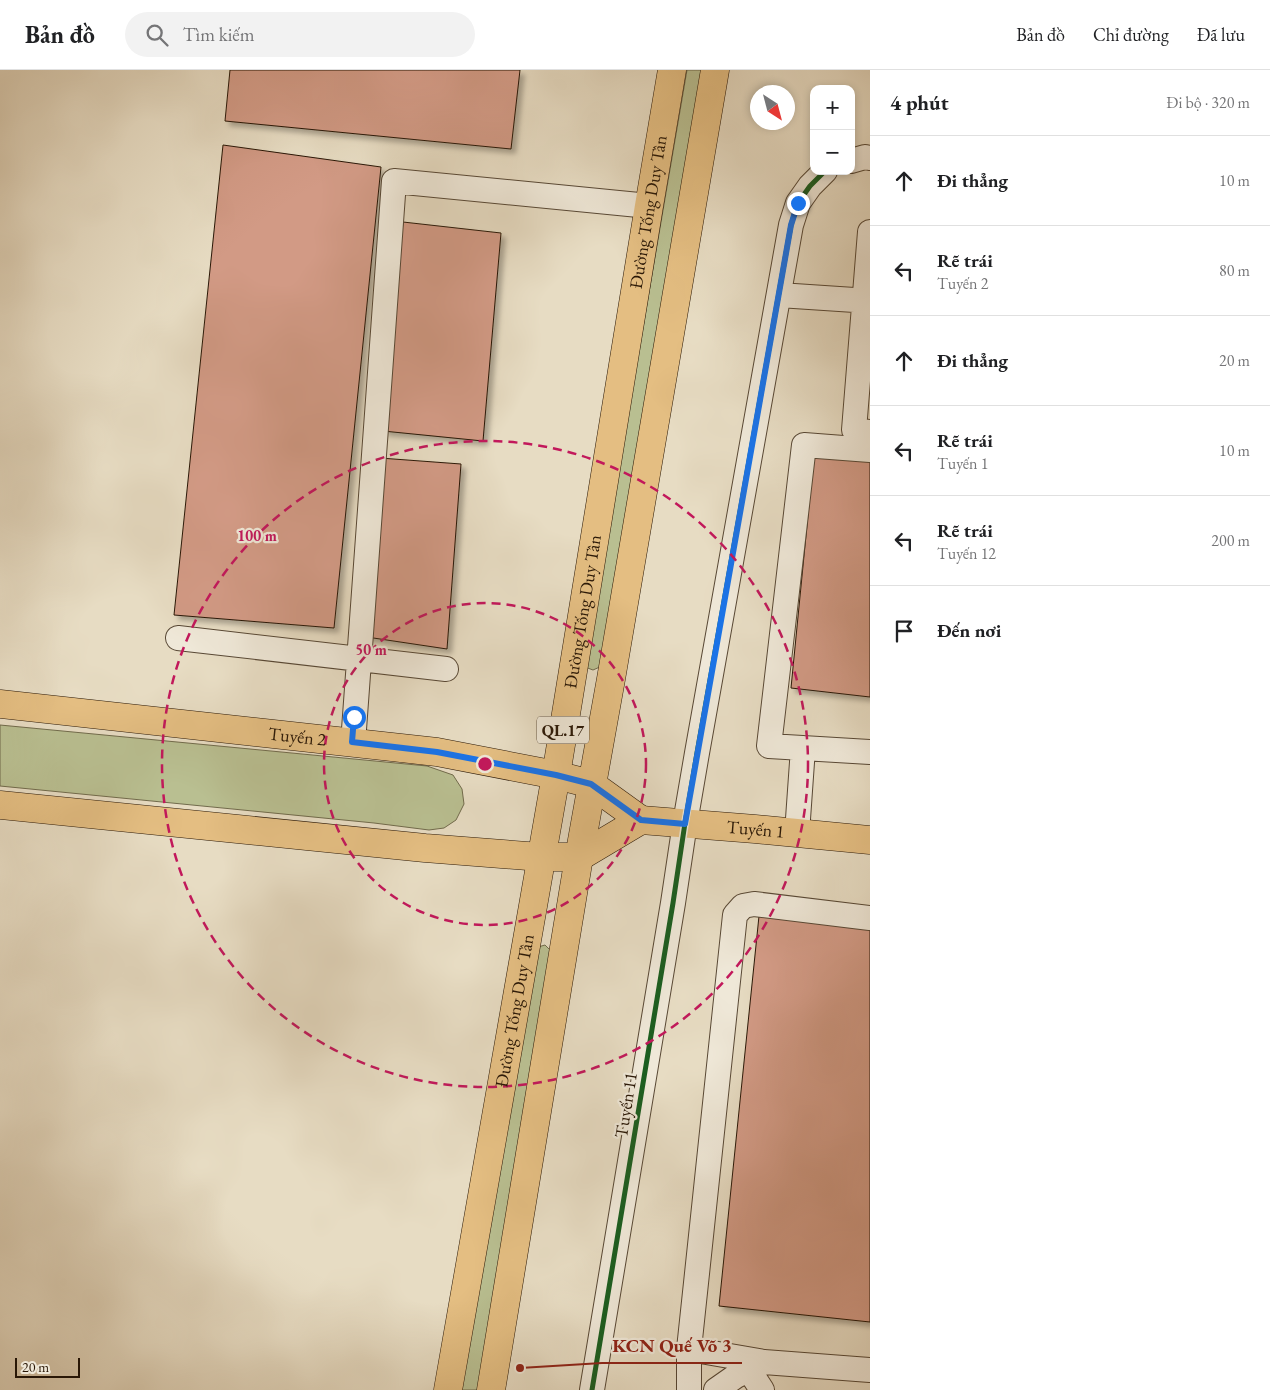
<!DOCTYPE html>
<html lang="vi">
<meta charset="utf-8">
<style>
body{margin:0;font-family:"EB Garamond",serif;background:#f2f2f2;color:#202124}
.controls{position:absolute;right:15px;top:15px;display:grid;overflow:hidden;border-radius:10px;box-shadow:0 2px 8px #0003}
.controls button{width:45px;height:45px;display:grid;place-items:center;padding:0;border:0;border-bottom:1px solid #e0e0e0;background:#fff;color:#202124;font:25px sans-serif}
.compass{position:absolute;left:750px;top:15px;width:45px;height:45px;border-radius:50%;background:#fff;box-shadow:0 2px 8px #0003;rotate:144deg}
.scale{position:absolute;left:15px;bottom:12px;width:65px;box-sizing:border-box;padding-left:5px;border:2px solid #291706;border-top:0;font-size:14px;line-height:18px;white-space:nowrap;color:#291706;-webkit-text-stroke:4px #efe8d8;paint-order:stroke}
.stop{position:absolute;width:15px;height:15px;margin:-11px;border:4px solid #1a73e8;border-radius:50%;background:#fff}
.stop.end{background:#1a73e8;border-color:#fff;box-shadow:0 1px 5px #0008}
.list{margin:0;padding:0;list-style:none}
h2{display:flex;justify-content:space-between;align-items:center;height:65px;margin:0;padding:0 20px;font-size:21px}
h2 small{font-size:16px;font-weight:400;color:#757577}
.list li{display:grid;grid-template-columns:32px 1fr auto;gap:15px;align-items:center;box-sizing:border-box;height:90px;padding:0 20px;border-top:1px solid #e0e0e0}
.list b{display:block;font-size:19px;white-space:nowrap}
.list p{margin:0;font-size:16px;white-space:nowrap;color:#757577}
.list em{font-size:16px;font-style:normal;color:#757577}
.icon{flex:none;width:28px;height:28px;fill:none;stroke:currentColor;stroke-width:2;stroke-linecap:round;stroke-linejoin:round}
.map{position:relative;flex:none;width:870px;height:1320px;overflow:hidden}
header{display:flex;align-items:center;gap:30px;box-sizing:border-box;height:70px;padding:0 25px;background:#fff;border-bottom:1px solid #e0e0e0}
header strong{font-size:24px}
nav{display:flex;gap:28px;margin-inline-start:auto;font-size:18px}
.search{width:350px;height:45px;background:#f2f2f2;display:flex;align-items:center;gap:12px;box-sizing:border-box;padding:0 18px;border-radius:28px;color:#757577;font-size:19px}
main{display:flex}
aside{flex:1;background:#fff}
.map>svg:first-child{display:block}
</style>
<header>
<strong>Bản đồ</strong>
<div class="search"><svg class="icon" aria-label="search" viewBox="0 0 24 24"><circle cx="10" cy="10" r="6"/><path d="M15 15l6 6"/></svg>Tìm kiếm</div>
<nav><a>Bản đồ</a><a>Chỉ đường</a><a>Đã lưu</a></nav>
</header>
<main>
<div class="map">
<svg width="870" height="1320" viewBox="0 0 870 1320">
<defs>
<filter id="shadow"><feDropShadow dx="4.5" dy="4.5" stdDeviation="2.5" flood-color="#0004"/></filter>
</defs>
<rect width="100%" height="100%" fill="#e7dcc3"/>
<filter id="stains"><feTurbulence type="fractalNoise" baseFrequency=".004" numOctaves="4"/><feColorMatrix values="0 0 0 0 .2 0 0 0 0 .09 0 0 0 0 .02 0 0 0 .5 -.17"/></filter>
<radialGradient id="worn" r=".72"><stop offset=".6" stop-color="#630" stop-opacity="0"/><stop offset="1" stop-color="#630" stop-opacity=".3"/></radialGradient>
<path fill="#b9bf91" stroke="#716b4c" d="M687,0H706L602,596L593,600L585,597Z
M0,655L427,696L453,705L462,719L464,734L456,750L444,758L429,760L374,753L0,716Z
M545,875L551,881L479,1320H458L538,877Z"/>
<path fill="#d29a85" stroke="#291706" filter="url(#shadow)" d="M230,0H520L511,79L225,51Z
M223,75L381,97L334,558L174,545Z
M403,152L501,163L483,371L383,361Z
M814,384L870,388V627L791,618Z
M380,388L461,394L447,579L360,566Z
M759,846L870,858V1252L719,1236Z"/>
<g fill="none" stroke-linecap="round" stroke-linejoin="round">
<g stroke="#584835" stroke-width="26">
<path id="minor" d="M851,91L865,87L870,88
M870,162L854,360L870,362
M779,225L870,231
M870,380L804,375L769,676L870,682
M178,568L446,599
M353,673L394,111L649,136
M797,763L803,678
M870,848L754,834L743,836L735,845L689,1279L764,1292L870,1300
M689,1279V1320
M749,1300L762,1320
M592,1320L673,833L685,753L697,683L791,155L798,133L810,116L825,101
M716,1320L736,1306L764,1292"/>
</g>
<g stroke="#291706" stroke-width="29">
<g id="major">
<path id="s1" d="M0,634L437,682L556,705L591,714L641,750"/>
<path d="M0,735L425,778L541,787H579L641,750"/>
<path id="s2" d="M641,750L755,759L870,770"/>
</g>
</g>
<g stroke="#291706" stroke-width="29">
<g id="highway">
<path id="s3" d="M448,1320L556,705L649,136L672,0"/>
<path d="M491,1320L579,787L611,609L715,0"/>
</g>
</g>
<use href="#minor" stroke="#efe8d8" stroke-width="24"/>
<use href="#major" stroke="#e4be82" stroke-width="28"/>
<use href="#highway" stroke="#e4be82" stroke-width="28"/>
<g stroke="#efe8d8" stroke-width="8">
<path id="cycleway" d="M592,1320L673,833L685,753L697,683L791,155L798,133L810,116L825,101"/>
</g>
<use href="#cycleway" stroke="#1b5e20" stroke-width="5"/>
</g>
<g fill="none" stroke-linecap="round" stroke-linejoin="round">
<path stroke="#1a73e8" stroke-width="6" d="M354,647L352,672L437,682L556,705L591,714L641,750L685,754L791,155L798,133"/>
</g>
<g fill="none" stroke="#c2185b" stroke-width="2.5" stroke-dasharray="9 6">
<circle cx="485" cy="694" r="161"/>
<circle cx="485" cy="694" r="323"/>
</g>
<g text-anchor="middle" stroke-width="4.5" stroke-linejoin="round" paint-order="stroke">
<rect fill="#efe8d8" stroke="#645645" stroke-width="1" x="537" y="646.5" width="52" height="27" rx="4"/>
<g font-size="16" font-weight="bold" fill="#291706">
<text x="563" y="666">QL.17</text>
</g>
<g font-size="18" fill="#291706" stroke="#efe8d8">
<text dy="6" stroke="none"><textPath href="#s3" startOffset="1195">Đường Tống Duy Tân</textPath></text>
<text dy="6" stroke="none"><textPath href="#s3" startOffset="790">Đường Tống Duy Tân</textPath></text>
<text dy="6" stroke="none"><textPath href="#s1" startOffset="299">Tuyến 2</textPath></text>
<text dy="6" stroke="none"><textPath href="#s2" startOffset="115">Tuyến 1</textPath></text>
<text dy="6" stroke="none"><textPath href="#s3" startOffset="385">Đường Tống Duy Tân</textPath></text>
<text transform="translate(626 1035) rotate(-81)" y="6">Tuyến 11</text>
</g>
</g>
<circle cx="485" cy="694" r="8" fill="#c2185b" stroke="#efe8d8" stroke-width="2.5"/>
<g font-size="15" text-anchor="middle" font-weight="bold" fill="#c2185b" stroke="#efe8d8" stroke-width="4.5" stroke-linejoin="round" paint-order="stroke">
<text x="257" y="471">100 m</text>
<text x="371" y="585">50 m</text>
</g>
<path fill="none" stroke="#8f2418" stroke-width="2" d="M520 1298L602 1293H742"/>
<circle fill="#8f2418" stroke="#efe8d8" stroke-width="2" cx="520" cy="1298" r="5"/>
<g font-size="19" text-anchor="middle" font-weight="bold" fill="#8f2418" stroke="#efe8d8" stroke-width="4.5" stroke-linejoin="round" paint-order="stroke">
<text x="672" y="1282">KCN Quế Võ 3</text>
</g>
<rect width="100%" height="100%" filter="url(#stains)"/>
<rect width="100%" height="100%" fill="url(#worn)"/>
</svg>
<div class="controls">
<button>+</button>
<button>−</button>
</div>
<svg class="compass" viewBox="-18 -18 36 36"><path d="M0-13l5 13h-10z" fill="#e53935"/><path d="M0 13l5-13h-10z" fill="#757577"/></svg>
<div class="scale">20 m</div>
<div class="stop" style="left:354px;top:647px"></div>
<div class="stop end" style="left:798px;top:133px"></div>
</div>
<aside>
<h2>4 phút<small>Đi bộ · 320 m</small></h2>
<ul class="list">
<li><svg class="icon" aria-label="ahead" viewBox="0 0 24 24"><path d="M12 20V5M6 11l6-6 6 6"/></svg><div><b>Đi thẳng</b></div><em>10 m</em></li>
<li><svg class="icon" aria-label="left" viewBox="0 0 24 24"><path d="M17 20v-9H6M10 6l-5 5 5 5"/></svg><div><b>Rẽ trái</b><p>Tuyến 2</p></div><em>80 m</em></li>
<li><svg class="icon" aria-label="ahead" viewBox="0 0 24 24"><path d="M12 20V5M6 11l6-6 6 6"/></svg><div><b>Đi thẳng</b></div><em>20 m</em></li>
<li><svg class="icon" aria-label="left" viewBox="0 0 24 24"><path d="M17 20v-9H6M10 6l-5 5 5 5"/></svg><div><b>Rẽ trái</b><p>Tuyến 1</p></div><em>10 m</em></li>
<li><svg class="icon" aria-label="left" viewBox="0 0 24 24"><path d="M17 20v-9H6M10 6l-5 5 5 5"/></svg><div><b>Rẽ trái</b><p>Tuyến 12</p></div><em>200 m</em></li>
<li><svg class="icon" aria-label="arrive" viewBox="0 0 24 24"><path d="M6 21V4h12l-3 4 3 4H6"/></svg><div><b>Đến nơi</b></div></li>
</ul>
</aside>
</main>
